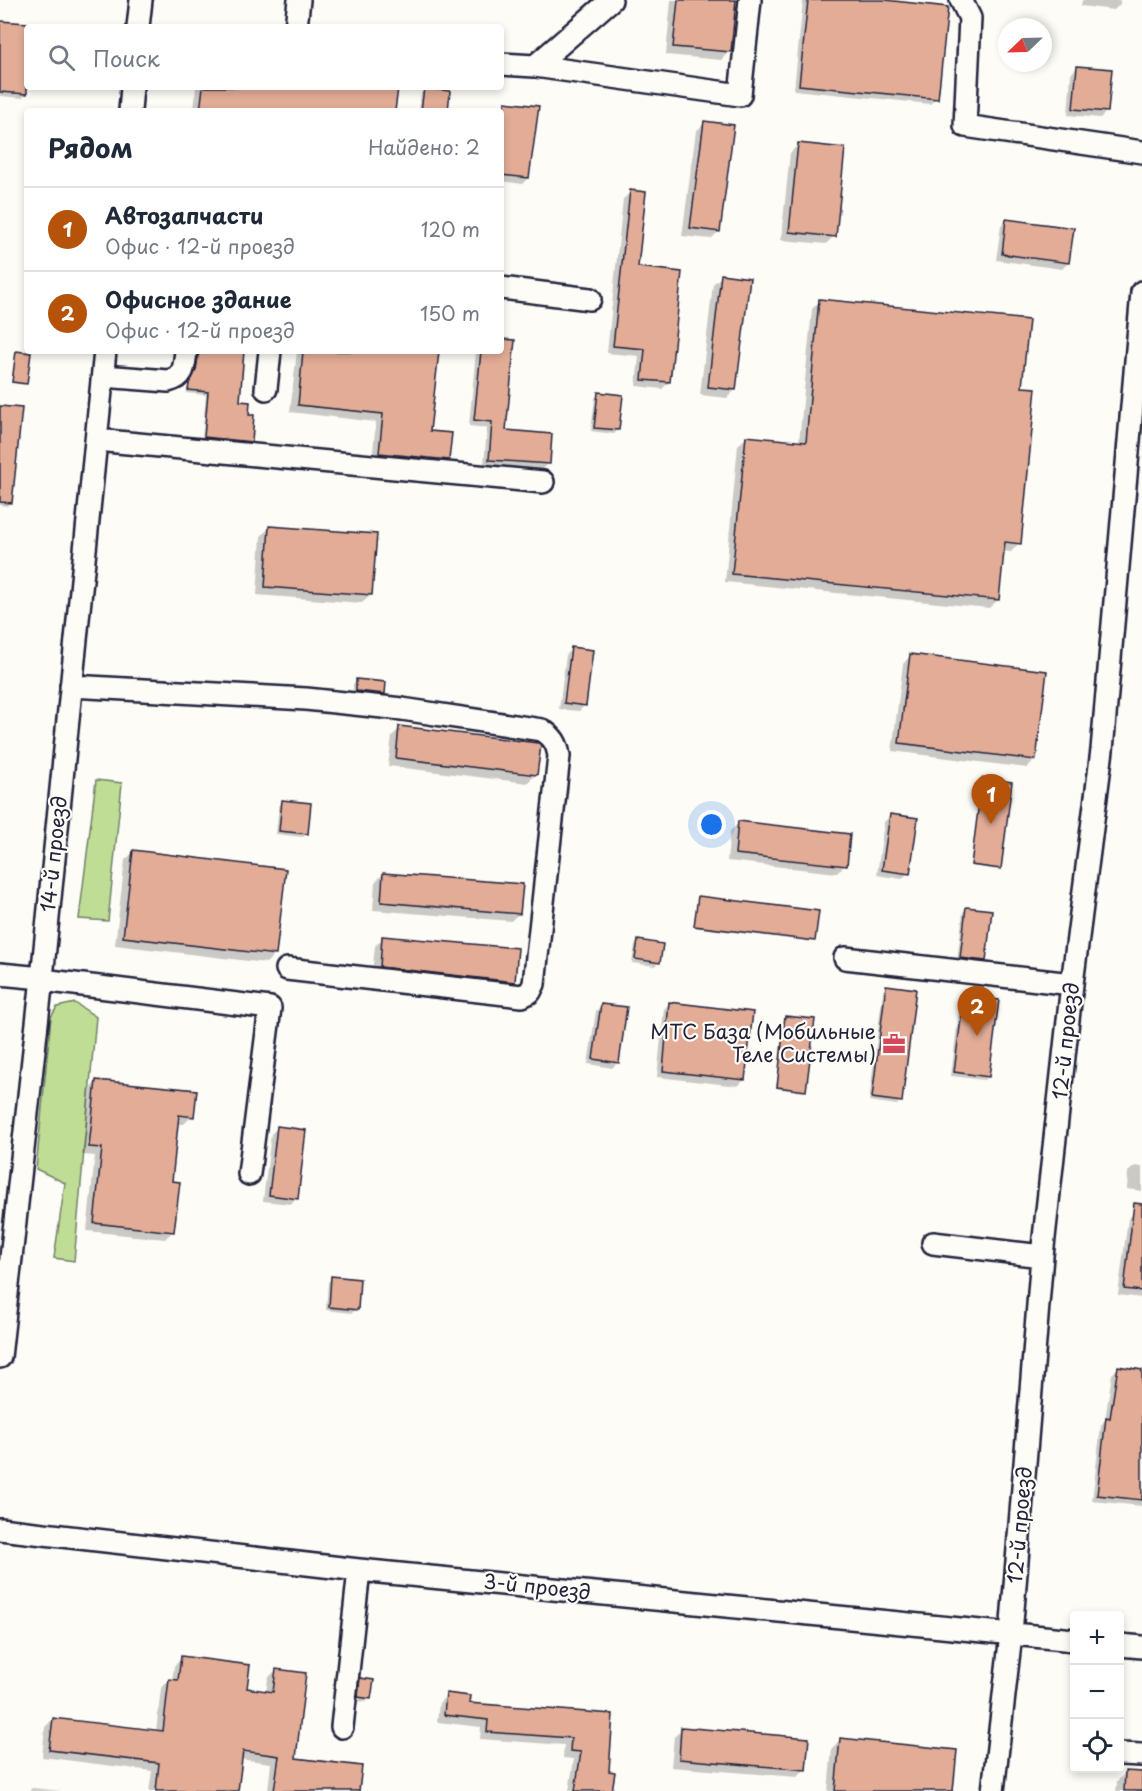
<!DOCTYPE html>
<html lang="ru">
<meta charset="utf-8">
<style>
body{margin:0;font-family:"Playpen Sans",sans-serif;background:#f2f2f3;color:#1f2937}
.controls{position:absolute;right:18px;bottom:18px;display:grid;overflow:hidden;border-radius:6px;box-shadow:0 3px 9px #0003}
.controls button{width:54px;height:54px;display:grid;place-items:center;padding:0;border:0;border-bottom:2px solid #e0e1e3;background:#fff;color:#1f2937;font:30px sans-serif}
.compass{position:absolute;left:998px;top:18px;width:54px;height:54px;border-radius:50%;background:#fff;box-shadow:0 3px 9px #0003;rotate:247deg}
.you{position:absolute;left:712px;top:825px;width:21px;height:21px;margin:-15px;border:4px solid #fff;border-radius:50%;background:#1a73e8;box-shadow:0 0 0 9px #1a73e833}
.badge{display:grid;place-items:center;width:39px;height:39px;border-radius:50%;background:#b45309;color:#fff;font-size:20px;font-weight:700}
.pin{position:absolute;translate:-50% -50px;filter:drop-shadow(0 2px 3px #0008)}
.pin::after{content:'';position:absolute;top:32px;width:21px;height:18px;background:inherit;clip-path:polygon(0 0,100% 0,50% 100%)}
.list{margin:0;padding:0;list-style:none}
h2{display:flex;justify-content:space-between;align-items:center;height:78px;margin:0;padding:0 24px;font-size:26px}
h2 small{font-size:20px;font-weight:400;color:#747a83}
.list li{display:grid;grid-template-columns:39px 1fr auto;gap:18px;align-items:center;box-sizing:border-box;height:84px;padding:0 24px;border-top:2px solid #e0e1e3}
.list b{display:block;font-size:22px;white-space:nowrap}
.list p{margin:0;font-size:20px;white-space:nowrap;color:#747a83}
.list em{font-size:20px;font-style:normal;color:#747a83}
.icon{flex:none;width:33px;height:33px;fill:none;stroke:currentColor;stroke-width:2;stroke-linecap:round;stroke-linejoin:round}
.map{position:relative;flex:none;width:1142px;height:1791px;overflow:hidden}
.search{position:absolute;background:#fff;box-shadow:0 3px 9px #0003;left:24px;top:24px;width:480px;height:66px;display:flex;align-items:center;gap:15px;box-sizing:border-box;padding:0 21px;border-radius:6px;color:#747a83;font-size:22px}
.panel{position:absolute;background:#fff;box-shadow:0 3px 9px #0003;left:24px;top:108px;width:480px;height:246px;border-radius:6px}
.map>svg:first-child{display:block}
</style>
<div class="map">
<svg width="1142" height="1791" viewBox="0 0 1142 1791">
<rect width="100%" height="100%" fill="#fdfcf7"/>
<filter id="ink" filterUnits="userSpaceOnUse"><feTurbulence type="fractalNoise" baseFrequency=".0167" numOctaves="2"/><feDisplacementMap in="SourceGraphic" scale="12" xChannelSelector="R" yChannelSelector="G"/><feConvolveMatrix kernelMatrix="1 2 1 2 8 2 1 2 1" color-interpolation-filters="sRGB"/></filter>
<g filter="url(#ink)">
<path fill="#bfdd95" stroke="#708068" stroke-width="1.5" d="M96,780L122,783L108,921L79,919Z
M75,1003L96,1017L74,1261L54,1258L65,1183L36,1169L51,1017L57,1007Z"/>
<path fill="#0003" d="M671,0H734L729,52L721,60L666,55Z
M803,0H870L936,98L930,104L794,90Z
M1082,0H1120V4L1114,10L1081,6Z
M0,22L32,25V27H27V78L26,94L22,98L0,96Z
M1077,67L1106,112L1100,118L1068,115L1071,74Z
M196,87H370L394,111H194Z
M425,90L446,111H419L421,93Z
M506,103L528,178L522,184L501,181V111H499Z
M705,123L719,231L711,239L682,236L696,131Z
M798,145L834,236L826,244L781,240L790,153Z
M631,192L636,268L669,382L662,389L636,386L639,356L607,353L623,199Z
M1007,220L1068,263L1062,269L996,260L1001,226Z
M722,276L735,390L727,398L700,395L713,284Z
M820,301L1020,388L1019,543L1011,552L1002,551L998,600L989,608L725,582L738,445L747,437L799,442L812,309Z
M501,341L504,432L549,463L543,469L484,465L487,428L469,426L476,351H501Z
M196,351H242L238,402L248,416L250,441L248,444L202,440L206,395L186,393L194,374Z
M297,351H437L428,432L448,460L440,468L372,461L376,422L290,412Z
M17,353L26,383L24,385L11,383Z
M599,394L618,430L614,434L591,431L595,398Z
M0,407L11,502L7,506L0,505Z
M270,527L371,595L362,603L257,595L261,536Z
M572,649L585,705L579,711L559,709L566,655Z
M911,655L1035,759L1027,768L892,751L903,664Z
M357,681L383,694L380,697L353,695V684Z
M400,728L536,774L527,783L388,766L392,736Z
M983,780L999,869L998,870L970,866Z
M282,802L307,833L303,837L276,834L279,805Z
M890,816L908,873L902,879L877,875L884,822Z
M739,823L845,865L837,873L727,861L730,831Z
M134,852L275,955L266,963L115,945L125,860Z
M383,874L519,913L511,921L373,910L375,882Z
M698,897L814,941L812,942L693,927Z
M966,908L985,961L981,964L957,962L963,912Z
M383,938L514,981L506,990L372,975L375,946Z
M638,942L659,962L655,966L632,963L635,945Z
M887,987L900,1101L897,1105L869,1101L883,991Z
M964,998L988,1076L984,1080L951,1076L960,1002Z
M670,1003L744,1080L738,1086L657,1077L664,1009Z
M602,1005L618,1062L612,1068L588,1064L596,1011Z
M786,1017L805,1090L803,1092L776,1088Z
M97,1081L192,1116L184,1124H177L171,1182L173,1231L165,1239L87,1231L95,1156L82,1155L89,1090Z
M277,1128L297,1198L291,1204L263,1201L271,1134Z
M1135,1166L1142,1167V1191L1127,1189L1128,1172Z
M1134,1213L1142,1214V1298L1118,1295L1128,1219Z
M332,1278L356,1309L352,1313L326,1310L328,1282Z
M1118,1368L1142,1371V1506L1092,1501L1101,1425L1105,1420L1112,1374Z
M182,1658L245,1689L266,1693L268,1678L276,1670L294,1759L357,1791H268L271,1763L240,1759L237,1791H149L152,1771L42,1757L45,1727L53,1719L156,1732L161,1688L169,1680L172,1681L174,1666Z
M361,1680L370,1698L366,1702L355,1701L357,1684Z
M447,1695L467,1704L612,1715L608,1772L611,1791H569L574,1759L563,1758L564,1745L480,1739L481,1727L437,1722L439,1703Z
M682,1729L805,1769L797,1777L671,1767L674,1737Z
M840,1740L952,1791H828L832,1748Z
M1125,1773L1142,1774V1791H1116L1117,1781Z
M32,1788L62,1791H29Z"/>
<path fill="#e2ac97" stroke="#22223b" stroke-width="1.5" d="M678,0H736L731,52L673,47Z
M808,0H885L948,7L938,99L799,85Z
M0,21L27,23V94L0,92Z
M1077,66L1112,69L1108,112L1073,109Z
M203,87H385L398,88L395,111H200Z
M424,88L450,91L448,111H421Z
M505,102L539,106L529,178L501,175V133Z
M704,121L734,125L720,232L690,228Z
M798,143L845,148L836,237L789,232Z
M630,190L646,192L638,267L682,272L670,382L642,380L645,349L613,346Z
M1006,219L1074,228L1069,263L1002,254Z
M721,274L750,278L736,390L708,387Z
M819,299L1029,320L1022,387L1036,388L1021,544L1005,542L999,600L732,574L746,436L806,442Z
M501,339L515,340L506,430L552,434L550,464L489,460L492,422L474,420L481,351H501Z
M16,351L31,353L27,384L12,382Z
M199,351H244L240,401L250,402L249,415H254L252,442L204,437L208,392L188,390L189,384L196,370Z
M303,351H439L430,431L452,433L449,460L379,453L383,414L298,405Z
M598,392L623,395L619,430L594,428Z
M0,406L22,408L12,503L0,502Z
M269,526L377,534L372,595L265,587Z
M571,647L593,650L586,706L564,703Z
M910,654L1047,671L1036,760L899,743Z
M356,679L386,682L385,694L356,691Z
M399,726L538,743L541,745L537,775L396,758Z
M982,778L1012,782L1001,869L971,865Z
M282,800L311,803L308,834L279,831Z
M890,814L918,818L910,874L882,870Z
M738,821L850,834L847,866L735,854Z
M133,850L286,869L276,955L123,937Z
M383,873L523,884L520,914L381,902Z
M698,896L819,911L815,941L694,926Z
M966,907L992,910L986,961L960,958Z
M382,936L518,948L515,982L380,967Z
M638,940L663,944L660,963L635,959Z
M886,985L916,989L902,1102L872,1098Z
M964,996L999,1000L989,1077L954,1072Z
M669,1002L753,1012L745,1080L663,1071Z
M601,1004L627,1007L619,1063L593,1059Z
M785,1016L815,1019L806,1091L777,1087Z
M96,1080L197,1090L194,1117L179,1115L172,1181L180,1182L174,1232L94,1223L102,1148L89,1147Z
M277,1126L306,1130L298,1199L269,1195Z
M1134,1203L1142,1204V1291L1124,1289Z
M331,1276L360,1279L358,1310L329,1307Z
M1118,1366L1142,1370V1500L1097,1495L1106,1417L1110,1418Z
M181,1656L250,1665L247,1688L273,1692L276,1669L306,1673L296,1758L362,1766L359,1791H274L279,1756L243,1751L238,1791H156L159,1763L49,1750L53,1718L163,1731L169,1679L178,1680Z
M360,1678L374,1680L371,1699L358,1697Z
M446,1693L470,1696L469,1703L613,1714L609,1771L615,1772L612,1791H575L581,1752L570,1751L571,1738L487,1732L488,1720L444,1715Z
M681,1727L809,1738L806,1770L679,1759Z
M840,1738L957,1750L953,1791H835Z
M1125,1771L1142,1772V1791H1124Z"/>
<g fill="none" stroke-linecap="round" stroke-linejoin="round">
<g stroke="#22223b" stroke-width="26">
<path id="minor" d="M961,0L970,18L965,126L1142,152
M138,27L141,0
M296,27L299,0
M501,64L535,66L611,0
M535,66L740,95L750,0
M130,111L132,87
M501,288L590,299
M103,376L168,381C185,377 184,366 186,351
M266,389L270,351
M96,440L543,482
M71,686L306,699L402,709L542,730C553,737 557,743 559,756L534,984L530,992L522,996L287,969
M845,958L1072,984
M0,974L42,978
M42,980L270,1008L249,1174
M933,1243L1042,1256
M0,1357L42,978L105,351
M0,1529L359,1570L1074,1640
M1120,1645L1142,1647
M342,1727L359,1570
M1120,1754L1142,1755
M993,1791L1011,1634L1042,1256L1072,984L1102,750L1142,292"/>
</g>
<use href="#minor" stroke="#fdfcf7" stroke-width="21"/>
</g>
</g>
<defs>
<g id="office-bare" transform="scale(1.8)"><path d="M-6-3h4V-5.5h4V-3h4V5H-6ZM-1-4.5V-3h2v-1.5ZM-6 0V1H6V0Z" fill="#d1495b" stroke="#fdfcf7" stroke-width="2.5" paint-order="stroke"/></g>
</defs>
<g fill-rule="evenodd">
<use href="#office-bare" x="894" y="1044"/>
</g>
<g text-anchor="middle" stroke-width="4.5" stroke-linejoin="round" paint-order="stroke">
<g font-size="20" fill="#22223b" stroke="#fdfcf7">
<text transform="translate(54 854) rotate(-84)" y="7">14-й проезд</text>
<text transform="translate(1066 1041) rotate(-84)" y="7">12-й проезд</text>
<text transform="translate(1020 1525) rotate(-85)" y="7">12-й проезд</text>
<text transform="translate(537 1587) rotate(6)" y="7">3-й проезд</text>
</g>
<g font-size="20" fill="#22223b" stroke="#fdfcf7" text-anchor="end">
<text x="876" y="1039">МТС База (Мобильные<tspan x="876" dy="23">Теле Системы)</tspan></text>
</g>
</g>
</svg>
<div class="controls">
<button>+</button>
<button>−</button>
<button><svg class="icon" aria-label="locate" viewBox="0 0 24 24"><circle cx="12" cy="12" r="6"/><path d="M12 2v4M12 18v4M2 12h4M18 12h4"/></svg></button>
</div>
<svg class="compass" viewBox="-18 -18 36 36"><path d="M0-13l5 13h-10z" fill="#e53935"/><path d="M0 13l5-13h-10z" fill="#747a83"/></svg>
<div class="you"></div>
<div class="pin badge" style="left:991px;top:824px">1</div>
<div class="pin badge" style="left:977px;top:1036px">2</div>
<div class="search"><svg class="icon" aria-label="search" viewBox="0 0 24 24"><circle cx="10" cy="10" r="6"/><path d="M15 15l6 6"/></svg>Поиск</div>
<section class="panel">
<h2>Рядом<small>Найдено: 2</small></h2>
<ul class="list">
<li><span class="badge">1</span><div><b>Автозапчасти</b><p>Офис · 12-й проезд</p></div><em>120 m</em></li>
<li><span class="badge">2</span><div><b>Офисное здание</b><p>Офис · 12-й проезд</p></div><em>150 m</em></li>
</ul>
</section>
</div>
